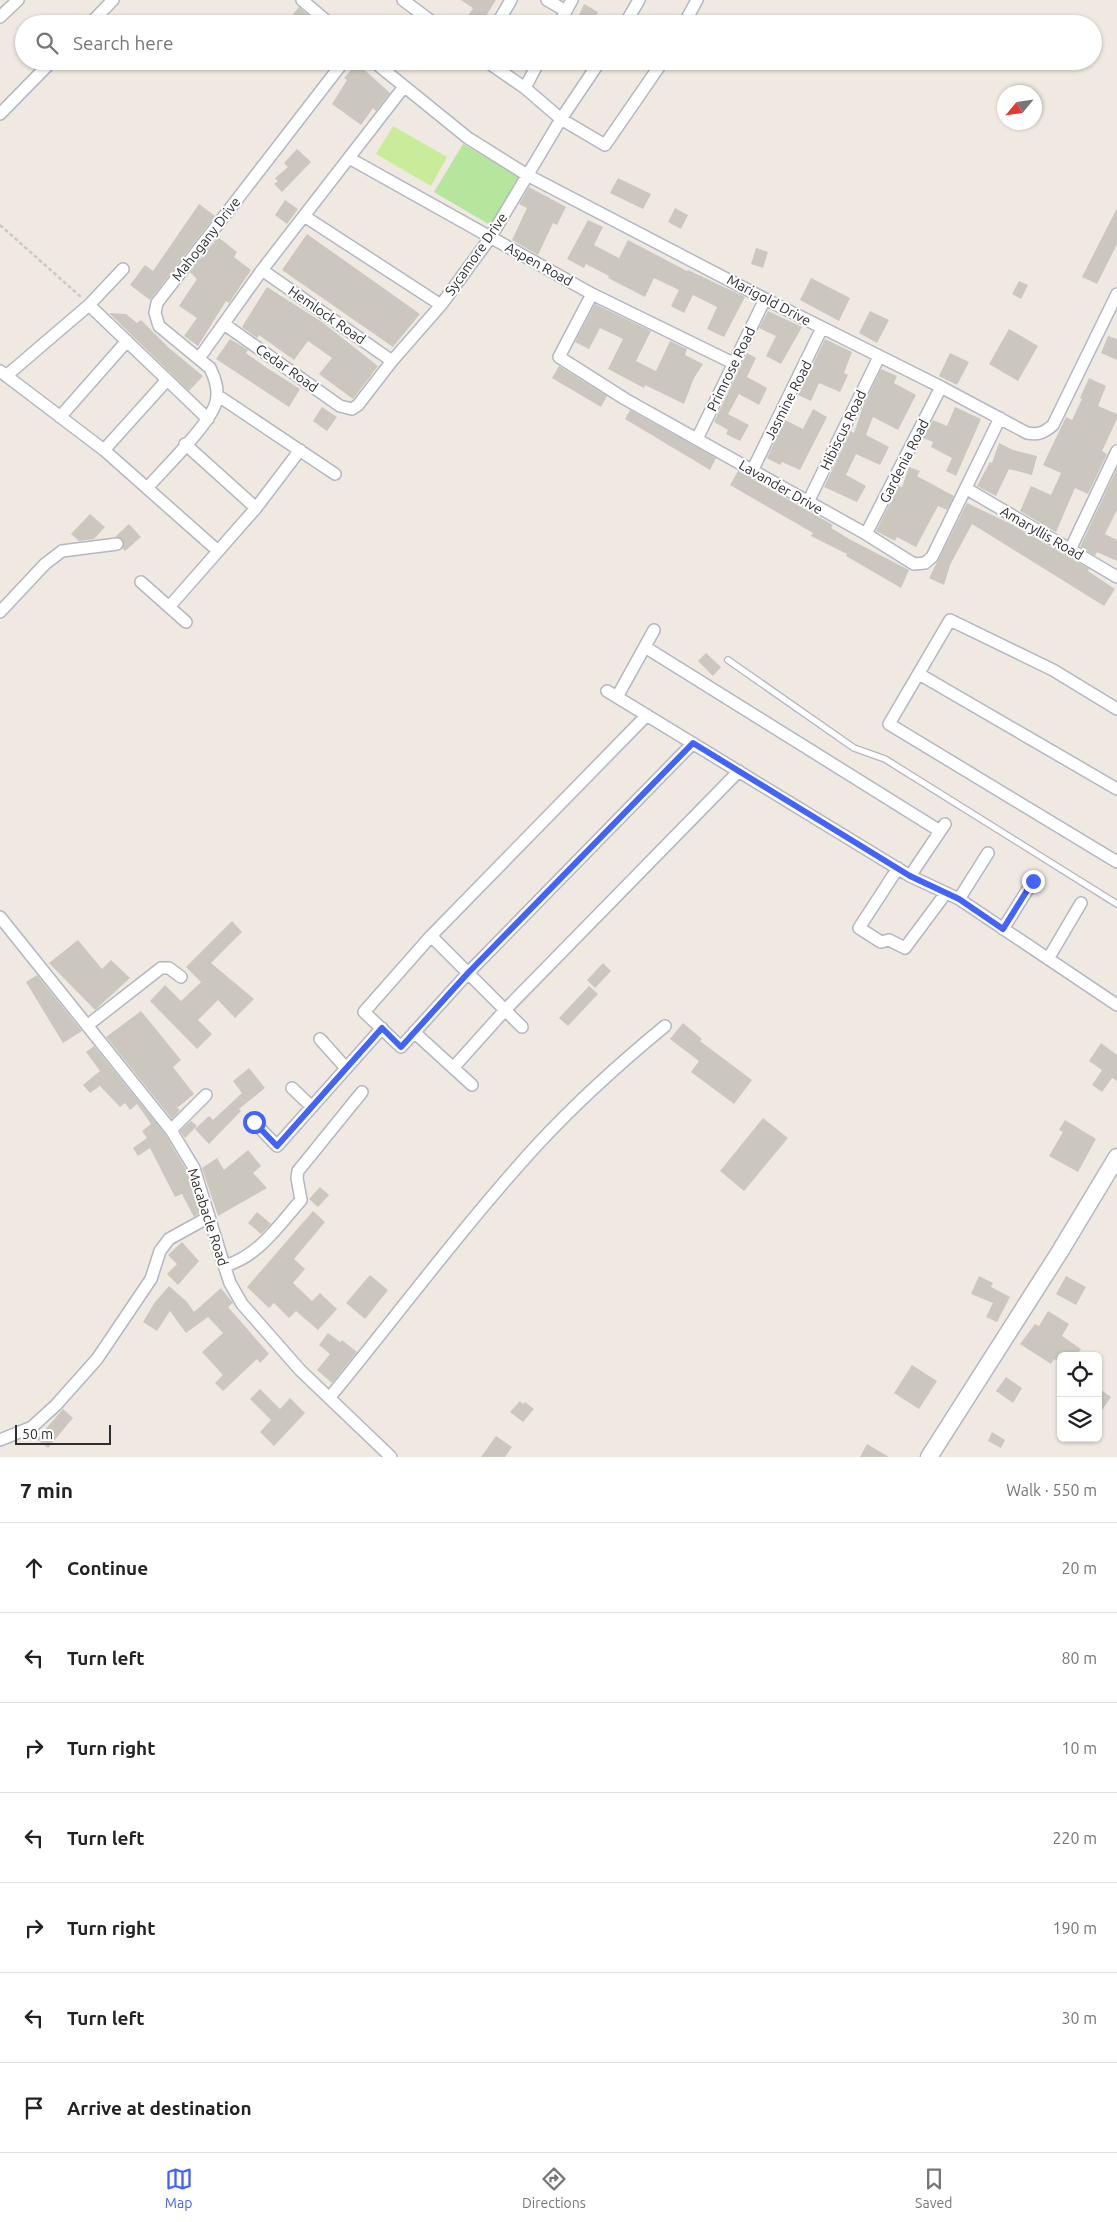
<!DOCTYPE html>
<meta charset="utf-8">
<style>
body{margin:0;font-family:Ubuntu,sans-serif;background:#f6f6f6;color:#222}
.controls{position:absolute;right:15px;bottom:15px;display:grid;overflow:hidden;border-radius:8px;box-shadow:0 1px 4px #0004}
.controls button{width:45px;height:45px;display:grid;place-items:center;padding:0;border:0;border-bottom:1px solid #e0e0e0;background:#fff;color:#222;font:25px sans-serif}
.compass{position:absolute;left:997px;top:85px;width:45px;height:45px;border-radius:50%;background:#fff;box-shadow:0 1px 4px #0004;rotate:241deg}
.scale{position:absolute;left:15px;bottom:12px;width:96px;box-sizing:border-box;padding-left:5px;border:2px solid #2e2e2e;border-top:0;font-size:14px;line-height:18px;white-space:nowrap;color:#2e2e2e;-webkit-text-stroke:4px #fff;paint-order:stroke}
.stop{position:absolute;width:15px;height:15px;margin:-11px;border:4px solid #4264fb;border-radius:50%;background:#fff}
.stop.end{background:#4264fb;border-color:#fff;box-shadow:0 1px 5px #0008}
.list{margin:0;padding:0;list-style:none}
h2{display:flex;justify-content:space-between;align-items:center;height:65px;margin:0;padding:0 20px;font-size:21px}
h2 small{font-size:16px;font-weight:400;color:#767676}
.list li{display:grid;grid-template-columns:32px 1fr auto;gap:15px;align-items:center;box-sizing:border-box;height:90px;padding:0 20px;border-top:1px solid #e0e0e0}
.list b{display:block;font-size:19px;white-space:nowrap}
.list em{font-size:16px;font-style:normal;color:#767676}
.icon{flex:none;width:28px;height:28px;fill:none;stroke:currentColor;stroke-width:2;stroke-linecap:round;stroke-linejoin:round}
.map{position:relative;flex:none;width:1117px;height:1457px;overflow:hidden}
.search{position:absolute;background:#fff;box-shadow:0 1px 4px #0004;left:15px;right:15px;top:15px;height:55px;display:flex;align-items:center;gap:12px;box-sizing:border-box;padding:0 18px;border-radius:28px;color:#767676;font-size:19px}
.sheet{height:695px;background:#fff}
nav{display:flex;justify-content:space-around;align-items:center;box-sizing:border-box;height:70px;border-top:1px solid #e0e0e0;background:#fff;font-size:14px;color:#767676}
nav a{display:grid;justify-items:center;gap:2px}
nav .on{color:#4264fb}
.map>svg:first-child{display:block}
</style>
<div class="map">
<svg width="1117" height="1457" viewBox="0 0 1117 1457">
<rect width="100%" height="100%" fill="#efe9e1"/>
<path fill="#b6e59e" d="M463,144L520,177L492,226L434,192Z"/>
<path fill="#c9ec9a" d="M393,126L447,157L431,186L376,154Z"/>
<path fill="#cbc7bf" d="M461,0H496L481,24H463L473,8Z
M584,4L598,12L592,24H575Z
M299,7L318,24H285Z
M357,63L390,93L376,111L373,108L361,125L332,104L347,80L344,78Z
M297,149L311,162L282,192L274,184L278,181L275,178L288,167L284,163Z
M618,178L651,194L643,209L610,193Z
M529,187L566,207L557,225L553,223L538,255L512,240L527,208L519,204Z
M285,200L298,209L287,224L275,215Z
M199,204L215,216L150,300L130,285L145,265L153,271Z
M675,208L688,215L681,229L668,222Z
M1117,208V244L1097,284L1082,277Z
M588,220L603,227L594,245L619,258L628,240L687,271L688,270L745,297L724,337L707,329L717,307L693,295L684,313L671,306L679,290L654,278L645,297L608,278L609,276L586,264L584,268L567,259Z
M307,234L420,314L393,347L282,270Z
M218,237L237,252L234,257L251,270L229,303L226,301L198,346L184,336L197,318L179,306L197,279L190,272Z
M756,248L768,252L763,268L751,264Z
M811,278L850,298L839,321L800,300Z
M1019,281L1028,285L1021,299L1012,294Z
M267,287L322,322L378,366L353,399L319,374L332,358L308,341L294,360L259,335L257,338L242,327Z
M595,304L651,331L636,361L656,371L670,341L687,349L685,355L703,364L694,378L684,404L645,385L644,388L608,369L623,339L600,328L589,349L575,342Z
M768,311L802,327L781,364L766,356L776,336L759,328Z
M870,311L889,320L877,343L859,333Z
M109,313L126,314L137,323L141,320L169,348L203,376L189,391Z
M1009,329L1038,346L1018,381L989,364Z
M1108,336L1117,339V360L1101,353Z
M230,339L248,350L246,353L264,366L300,389L289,407L216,359Z
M825,339L852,352L844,373L848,375L840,392L819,383L811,401L798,395Z
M747,353L756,358L747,377L767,388L759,405L739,394L728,414L749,425L740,441L726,434L728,430L714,422Z
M950,353L969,362L957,385L939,376Z
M559,366L607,396L601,407L552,378Z
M881,369L897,376L894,383L916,395L898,430L873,417L866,435L889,447L880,465L856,454L846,475L866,486L857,502L824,487L851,431L854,433L862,409Z
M1089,378L1106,386L1098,406L1117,414V419L1102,451L1107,454L1088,494L1075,488L1056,532L1020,511L1031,486L1051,495L1061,473L1043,465L1066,417L1072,420L1082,399L1080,398Z
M322,407L337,417L327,431L313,421Z
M955,407L981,419L956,476L946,471L952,458L931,447L933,442L923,438L933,420L947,426Z
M813,409L827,417L800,470L782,462L780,465L767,458L785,420L803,429Z
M630,410L716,458L710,470L625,419Z
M999,443L1013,450L1037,456L1032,475L1009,469L996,496L977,486L990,462L992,463Z
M909,467L920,471L917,476L954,496L947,510L938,506L916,547L897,537L895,541L876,531L899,486L902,487Z
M1117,468V510L1105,534L1117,540V561L1097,552L1095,556L1080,547Z
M738,471L833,525L831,528L851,540L909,570L901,588L846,556L847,554L811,536L813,533L730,485Z
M967,503L1013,525L1089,569L1088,571L1115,589L1104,606L972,524L950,565L944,585L929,578Z
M90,514L105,527L94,539L79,541L71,534Z
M129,524L141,537L125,551L123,549V540L115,537Z
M706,653L721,667L713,676L698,661Z
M232,921L242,932L211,963L254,999L235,1018L218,1000L198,1020L212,1034L197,1049L150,1001L165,985L181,1001L201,982L186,967Z
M78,940L102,969L111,960L130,978L95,1010L49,963Z
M603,963L611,971L595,988L587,980Z
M37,975L82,1031L63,1043L26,982Z
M589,986L598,994L568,1026L559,1018Z
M141,1011L181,1060L173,1067L194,1094L177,1108L180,1110L172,1119L106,1037Z
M683,1023L702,1039L700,1041L752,1080L734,1104L691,1072L699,1061L670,1039Z
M1101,1043L1117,1055V1081L1112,1078L1102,1092L1092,1085L1102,1070L1089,1061Z
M94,1046L165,1134L187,1171L200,1213L194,1217L182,1194L175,1197L150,1148L138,1156L133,1148L147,1138L142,1131L151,1124L137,1104L130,1110L125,1103L120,1107L100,1086L90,1093L83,1085L100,1071L86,1052Z
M249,1068L265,1088L239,1109L241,1111L209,1144L195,1129L209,1116L213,1120L242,1093L233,1081Z
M763,1118L788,1138L744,1191L720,1171Z
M1065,1120L1096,1139L1078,1172L1049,1156L1063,1132L1059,1130Z
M191,1121L197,1126L185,1138L180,1131Z
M248,1150L261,1166L253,1173L267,1188L218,1216L202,1168L217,1158L224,1170Z
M320,1187L329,1195L318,1207L309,1199Z
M313,1211L325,1222L294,1259L305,1269L293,1283L312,1301L320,1293L337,1309L318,1330L296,1311L289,1318L274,1303L269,1308L247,1287Z
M257,1212L271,1224L261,1234L248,1223Z
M182,1242L199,1261L178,1285L167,1274L177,1264L168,1255Z
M370,1275L388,1290L365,1319L346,1303Z
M979,1276L993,1283L991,1287L1010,1297L997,1322L986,1317L993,1303L971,1294Z
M1066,1276L1086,1287L1076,1305L1056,1294Z
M169,1286L187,1302L194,1312L221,1288L233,1303L228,1307L269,1354L260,1363L257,1359L223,1391L215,1383L223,1375L202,1352L223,1333L208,1317L186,1333L170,1311L157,1331L143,1322L155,1302Z
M1048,1311L1069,1324L1062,1336L1081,1349L1076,1356H1061V1363L1054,1359L1051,1364L1020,1344L1035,1324L1039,1326Z
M328,1333L340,1342L342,1340L357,1352L332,1383L317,1370L330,1354L319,1345Z
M912,1365L937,1381L919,1409L894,1393Z
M1006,1377L1022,1388L1013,1403L996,1391Z
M1098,1388L1111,1397L1098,1416Z
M260,1389L280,1409L290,1398L305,1413L274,1446L260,1432L271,1420L250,1399Z
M520,1401L523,1404L525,1402L534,1409L523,1422L510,1412Z
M63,1409L73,1418L48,1448L37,1439Z
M992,1432L1005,1440L1001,1448L988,1441Z
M496,1436L512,1447L505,1457H481Z
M867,1444L889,1457H860Z"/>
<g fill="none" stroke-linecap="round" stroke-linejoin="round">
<g stroke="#b4b7c1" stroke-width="8">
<path id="lane" d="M728,660L854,748L885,759L1117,904"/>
</g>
<g stroke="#b4b7c1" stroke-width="14">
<path id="street" d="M302,0L330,24
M403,0L435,24
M547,0L566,11
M0,17L18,0
M90,24L113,0
M497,24L511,0
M559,24L572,0
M625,24L639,0
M684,24L697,0
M373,61L468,138L527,175L765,299L941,387L1027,433C1038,435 1044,433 1053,425L1117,294
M486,61L525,88L561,119L605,145L663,61
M525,88L539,61
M0,114L52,61
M349,158L592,294L733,363
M304,216L441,305
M262,270L392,361
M592,294L559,357L625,399L866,534L914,564L925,563L932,557L1000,418
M89,305L208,419
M224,324L340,406L352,409L358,405L392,361L441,305L490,238L561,119L600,61
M202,354L262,270L403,88
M0,371L104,450L218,551
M6,376L89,305L123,269
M217,395L335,474
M60,417L127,341
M697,439L765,299
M185,444L256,508
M104,450L167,380
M752,471L822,328
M147,488C163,470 211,423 216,402C219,391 215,378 210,368L159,326L155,313L157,303L344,61
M967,489L1117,577
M808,502L879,357
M866,534L941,387
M1070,550L1117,451
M141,582L186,622
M169,607L256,508L300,450
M0,612L45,564L62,551L117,544
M645,647L940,831
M919,674L1117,789
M607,691L910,876L959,899L1117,1005
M617,697L654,630
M1117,709L1053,670L950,620L889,724L1117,862
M647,715L431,936L364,1012L401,1047L468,973L693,743
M898,868L859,928L881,942L889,940L905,948L946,893
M910,876L945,824
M959,899L988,853
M0,917L171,1130L194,1168L223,1262L230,1283L242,1304L300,1370L391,1457
M1003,929L1033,881
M431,936L522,1027
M1048,959L1081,903
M88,1025L161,968H169L181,977
M414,1032L472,1085
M320,1039L346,1068
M453,1068L505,1010L739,771
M292,1088L312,1107
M254,1122L277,1146L382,1028
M171,1130L206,1095
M224,1266C258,1257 278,1226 301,1200L297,1178L298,1171L362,1092
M330,1397C399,1313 464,1225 537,1145C577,1102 620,1063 665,1026
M0,1440L32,1427L56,1405L97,1359L151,1279L160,1251L169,1239L207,1218"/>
</g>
<g stroke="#b4b7c1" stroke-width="19">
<path id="secondary" d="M929,1457L1059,1253L1117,1157"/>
</g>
<path stroke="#c9c9c9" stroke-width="2.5" stroke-dasharray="4 2.5" stroke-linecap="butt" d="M0,225L81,297"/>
<use href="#lane" stroke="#fff" stroke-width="5.5"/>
<use href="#street" stroke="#fff" stroke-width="11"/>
<use href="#secondary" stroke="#fff" stroke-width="16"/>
</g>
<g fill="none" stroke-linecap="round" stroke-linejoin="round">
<path stroke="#4264fb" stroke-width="6" d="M254,1122L277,1146L382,1028L401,1047L468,973L693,743L910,876L959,899L1003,929L1033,881"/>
</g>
<g text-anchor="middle" stroke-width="4" stroke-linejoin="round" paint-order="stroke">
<g font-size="14" fill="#2e2e2e" stroke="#fff">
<text transform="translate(206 239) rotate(-52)" y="5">Mahogany Drive</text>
<text transform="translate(476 254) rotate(-55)" y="5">Sycamore Drive</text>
<text transform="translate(539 264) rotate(29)" y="5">Aspen Road</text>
<text transform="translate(769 300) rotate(28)" y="5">Marigold Drive</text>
<text transform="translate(327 315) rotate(35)" y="5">Hemlock Road</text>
<text transform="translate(287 368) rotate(35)" y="5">Cedar Road</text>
<text transform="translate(731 369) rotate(-64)" y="5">Primrose Road</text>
<text transform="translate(788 400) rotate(-63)" y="5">Jasmine Road</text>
<text transform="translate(843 430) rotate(-64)" y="5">Hibiscus Road</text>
<text transform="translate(904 461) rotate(-63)" y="5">Gardenia Road</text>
<text transform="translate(781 487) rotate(30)" y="5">Lavander Drive</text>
<text transform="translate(1042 533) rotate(30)" y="5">Amaryllis Road</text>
<text transform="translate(208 1217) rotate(72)" y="5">Macabacle Road</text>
</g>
</g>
</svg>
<div class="controls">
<button><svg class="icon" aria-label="locate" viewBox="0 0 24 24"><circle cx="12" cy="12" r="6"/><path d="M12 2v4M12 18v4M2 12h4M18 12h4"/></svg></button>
<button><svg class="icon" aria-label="layers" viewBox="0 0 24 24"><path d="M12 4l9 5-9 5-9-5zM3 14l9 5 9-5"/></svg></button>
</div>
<svg class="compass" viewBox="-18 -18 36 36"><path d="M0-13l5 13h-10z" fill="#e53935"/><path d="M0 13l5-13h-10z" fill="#767676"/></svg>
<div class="scale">50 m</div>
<div class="stop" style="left:254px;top:1122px"></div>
<div class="stop end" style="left:1033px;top:881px"></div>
<div class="search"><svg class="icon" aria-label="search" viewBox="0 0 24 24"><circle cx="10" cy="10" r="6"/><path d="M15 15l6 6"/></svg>Search here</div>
</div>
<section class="sheet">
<h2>7 min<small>Walk · 550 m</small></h2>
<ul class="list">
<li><svg class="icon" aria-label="ahead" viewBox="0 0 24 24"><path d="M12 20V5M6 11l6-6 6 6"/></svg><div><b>Continue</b></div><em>20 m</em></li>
<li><svg class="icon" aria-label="left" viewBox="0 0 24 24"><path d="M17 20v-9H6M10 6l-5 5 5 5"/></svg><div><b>Turn left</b></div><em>80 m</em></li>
<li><svg class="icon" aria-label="right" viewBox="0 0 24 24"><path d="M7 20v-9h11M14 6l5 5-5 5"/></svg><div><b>Turn right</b></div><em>10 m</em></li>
<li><svg class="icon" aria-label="left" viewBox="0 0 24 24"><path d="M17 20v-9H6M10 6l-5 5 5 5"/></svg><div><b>Turn left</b></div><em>220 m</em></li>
<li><svg class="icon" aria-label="right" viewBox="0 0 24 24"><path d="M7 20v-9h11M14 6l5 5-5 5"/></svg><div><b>Turn right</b></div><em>190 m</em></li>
<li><svg class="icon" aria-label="left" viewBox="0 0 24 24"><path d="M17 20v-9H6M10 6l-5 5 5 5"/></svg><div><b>Turn left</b></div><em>30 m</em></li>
<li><svg class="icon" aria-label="arrive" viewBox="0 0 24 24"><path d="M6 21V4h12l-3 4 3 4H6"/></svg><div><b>Arrive at destination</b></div></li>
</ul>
</section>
<nav>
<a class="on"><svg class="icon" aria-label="map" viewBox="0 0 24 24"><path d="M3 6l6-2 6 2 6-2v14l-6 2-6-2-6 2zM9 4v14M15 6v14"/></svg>Map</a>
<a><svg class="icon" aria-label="directions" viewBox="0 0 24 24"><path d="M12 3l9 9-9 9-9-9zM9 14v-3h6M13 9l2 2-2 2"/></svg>Directions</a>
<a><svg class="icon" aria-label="saved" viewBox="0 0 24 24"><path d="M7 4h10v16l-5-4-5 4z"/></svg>Saved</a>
</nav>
